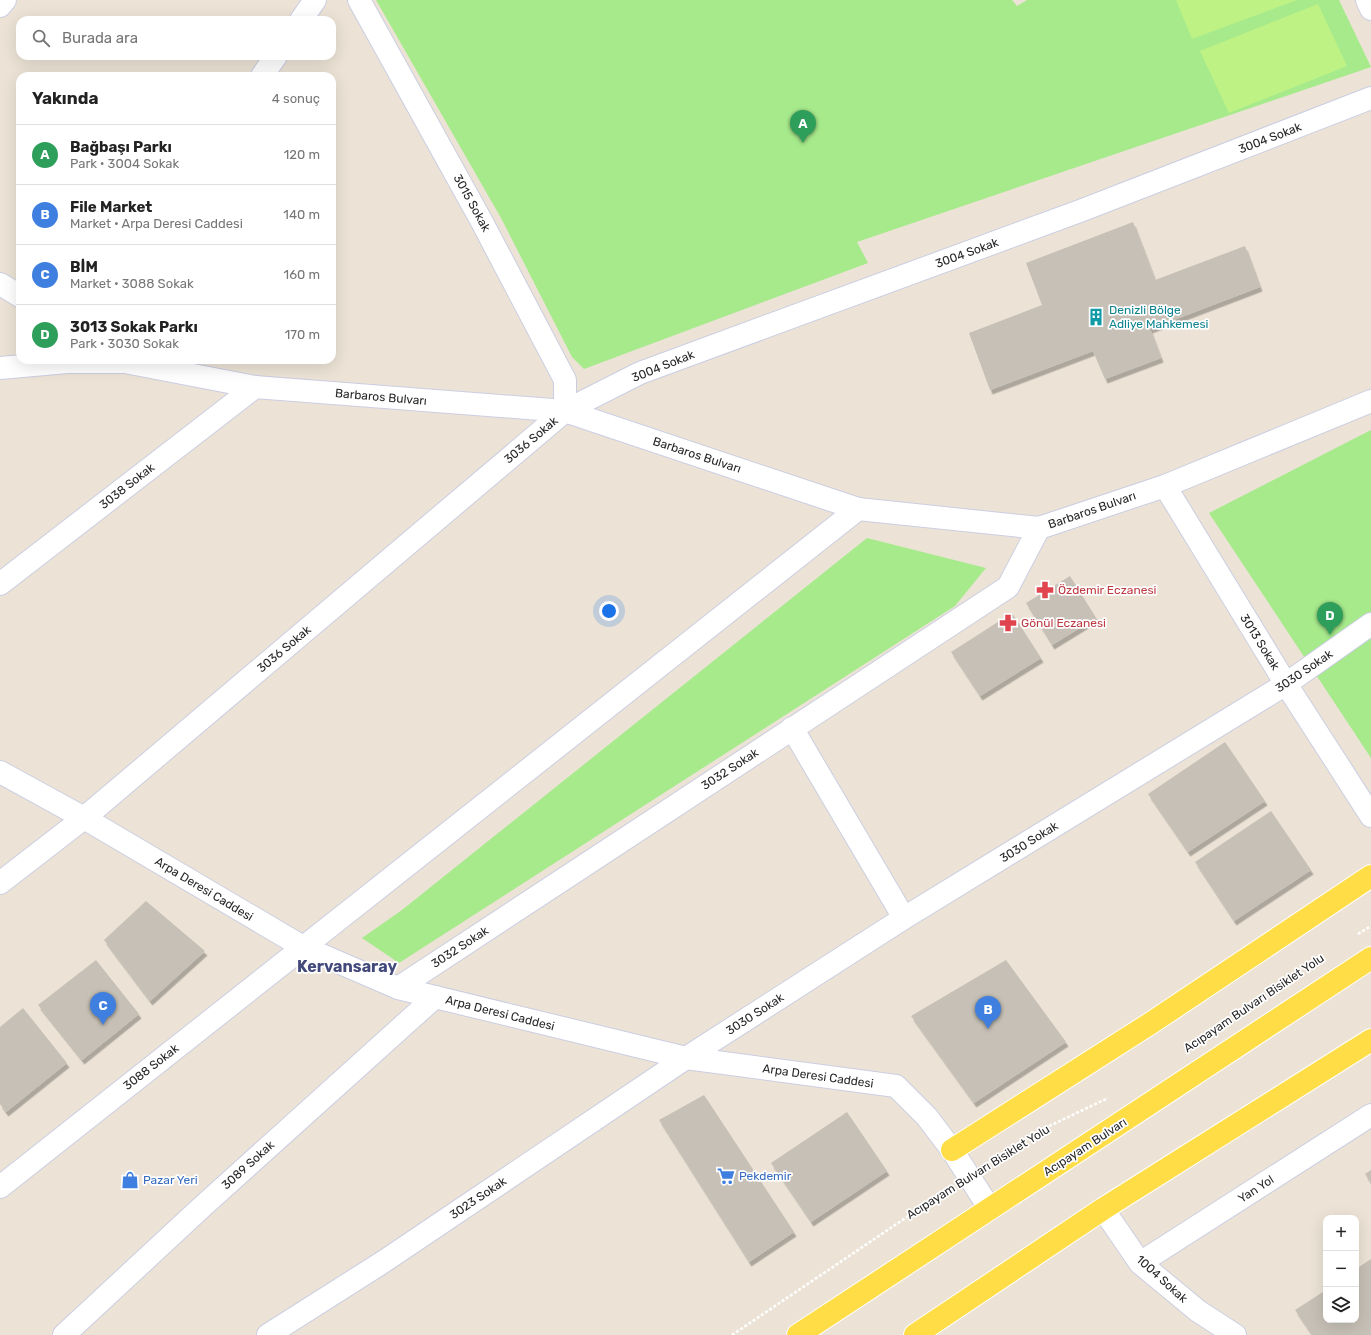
<!DOCTYPE html>
<html lang="tr">
<meta charset="utf-8">
<style>
body{margin:0;font-family:Rubik,sans-serif;background:#f2f2f2;color:#222}
.controls{position:absolute;right:12px;bottom:12px;display:grid;overflow:hidden;border-radius:8px;box-shadow:0 4px 16px #0002}
.controls button{width:36px;height:36px;display:grid;place-items:center;padding:0;border:0;border-bottom:1px solid #e0e0e0;background:#fff;color:#222;font:20px sans-serif}
.you{position:absolute;left:609px;top:611px;width:14px;height:14px;margin:-10px;border:3px solid #fff;border-radius:50%;background:#1a73e8;box-shadow:0 0 0 6px #1a73e833}
.badge{display:grid;place-items:center;width:26px;height:26px;border-radius:50%;background:#7c3aed;color:#fff;font-size:13px;font-weight:700}
.pin{position:absolute;translate:-50% -33px;filter:drop-shadow(0 1px 2px #0008)}
.pin::after{content:'';position:absolute;top:21px;width:14px;height:12px;background:inherit;clip-path:polygon(0 0,100% 0,50% 100%)}
.list{margin:0;padding:0;list-style:none}
h2{display:flex;justify-content:space-between;align-items:center;height:52px;margin:0;padding:0 16px;font-size:17px}
h2 small{font-size:13px;font-weight:400;color:#767676}
.list li{display:grid;grid-template-columns:26px 1fr auto;gap:12px;align-items:center;box-sizing:border-box;height:60px;padding:0 16px;border-top:1px solid #e0e0e0}
.list b{display:block;font-size:15px;white-space:nowrap}
.list p{margin:0;font-size:13px;white-space:nowrap;color:#767676}
.list em{font-size:13px;font-style:normal;color:#767676}
.icon{flex:none;width:22px;height:22px;fill:none;stroke:currentColor;stroke-width:2;stroke-linecap:round;stroke-linejoin:round}
.map{position:relative;flex:none;width:1371px;height:1335px;overflow:hidden}
.search{position:absolute;background:#fff;box-shadow:0 4px 16px #0002;left:16px;top:16px;width:320px;height:44px;display:flex;align-items:center;gap:10px;box-sizing:border-box;padding:0 14px;border-radius:12px;color:#767676;font-size:15px}
.panel{position:absolute;background:#fff;box-shadow:0 4px 16px #0002;left:16px;top:72px;width:320px;height:292px;border-radius:12px}
.map>svg:first-child{display:block}
</style>
<div class="map">
<svg width="1371" height="1335" viewBox="0 0 1371 1335">
<defs>
<filter id="shadow"><feDropShadow dx="2.5" dy="4.5" stdDeviation="0" flood-color="#0004"/></filter>
</defs>
<rect width="100%" height="100%" fill="#ece3d6"/>
<path fill="#a6ea8b" d="M376,0H1012L1017,6L1027,0H1339L1371,67L857,242L868,263L584,369L572,357L501,218Z
M1371,430V758L1209,513Z
M867,538L986,568L955,606L399,963L362,938L402,910Z"/>
<path fill="#bef285" d="M1176,0H1297L1192,39Z
M1318,4L1347,66L1229,113L1200,51Z"/>
<path fill="#c6c0b6" filter="url(#shadow)" d="M1133,222L1155,280L1245,246L1260,287L1150,329L1161,358L1105,379L1093,351L990,390L969,333L1042,305L1026,263Z
M1070,576L1096,618L1052,645L1026,603Z
M1012,613L1041,658L980,696L951,652Z
M1225,742L1265,801L1188,852L1148,794Z
M1271,811L1311,870L1234,921L1195,862Z
M146,901L205,951L150,1001L104,940Z
M96,960L139,1014L82,1060L38,1005Z
M1006,960L1066,1042L974,1103L911,1016Z
M23,1008L67,1063L6,1112L0,1104V1027Z
M704,1095L794,1232L749,1262L659,1120Z
M847,1112L887,1171L811,1222L771,1163Z
M1371,1170V1183L1365,1174Z
M1371,1259V1335H1312L1295,1310L1326,1290V1320H1356V1269Z"/>
<g fill="none" stroke-linecap="round" stroke-linejoin="round">
<g stroke="#cbcee2" stroke-width="24">
<path id="minor" d="M359,0L482,222L565,380V411
M1367,0L1371,9
M0,6L5,0
M301,20L315,0
M262,76L276,56
M0,284L20,296
M1165,486L1286,684L1371,816
M0,584L255,387
M792,728L904,918
M0,883L84,818L565,411L640,373L1080,211L1371,98
M398,988L1008,587L1039,528
M0,1187L858,509
M1103,1209L1140,1263L1198,1311L1235,1335
M1140,1263L1371,1115
M64,1335L203,1206L435,997
M268,1335L383,1262L686,1058L904,918L1286,684L1371,624"/>
</g>
<g stroke="#cbcee2" stroke-width="24">
<path id="tertiary" d="M0,368L67,362H125L255,387L565,411L858,509L1039,528L1165,486L1371,401
M0,772L84,818L303,947L398,988L686,1058L896,1086L927,1117L952,1150L990,1209"/>
</g>
<g stroke="#fff" stroke-width="24">
<path id="primary" d="M952,1150L1151,1023L1371,876
M798,1335L1371,958
M915,1335L1103,1209L1371,1040"/>
</g>
<path stroke="#fff" stroke-width="2.5" stroke-dasharray="3 2" stroke-linecap="butt" d="M1358,934L1371,926
M989,1162L1039,1131L1108,1098
M732,1335L947,1190"/>
<use href="#minor" stroke="#fff" stroke-width="22"/>
<use href="#tertiary" stroke="#fff" stroke-width="22"/>
<use href="#primary" stroke="#ffdd47" stroke-width="22"/>
</g>
<defs>
<g id="building-bare" transform="scale(1.38)"><path d="M-4-6H4V6H1V3H-1V6H-4ZM-2.5-4.3h1.7v1.8h-1.7ZM.8-4.3h1.7v1.8H.8ZM-2.5-1h1.7V.8h-1.7ZM.8-1h1.7V.8H.8Z" fill="#0f9aa8" stroke="#fff" stroke-width="2.5" paint-order="stroke"/></g>
<g id="pharmacy-bare" transform="scale(1.38)"><path d="M-2-6h4v4h4v4h-4v4h-4v-4h-4v-4h4Z" fill="#e0444e" stroke="#fff" stroke-width="2.5" paint-order="stroke"/></g>
<g id="supermarket-bare" transform="scale(1.38)"><path d="M-6-5.5h2.5l.6 2H6L4.5 2H-2.5L-4.4-4H-6ZM-1.5 3.2a1.3 1.3 0 1 0 .1 0ZM3 3.2a1.3 1.3 0 1 0 .1 0Z" fill="#3f7fe0" stroke="#fff" stroke-width="2.5" paint-order="stroke"/></g>
<g id="shop-bare" transform="scale(1.38)"><path d="M-5-2.5h2.3a2.7 3.5 0 0 1 5.4 0H5L5.5 6h-11ZM-1.5-2.5h3a1.5 2.3 0 0 0-3 0Z" fill="#3f7fe0" stroke="#fff" stroke-width="2.5" paint-order="stroke"/></g>
</defs>
<g fill-rule="evenodd">
<use href="#building-bare" x="1096" y="317"/>
<use href="#pharmacy-bare" x="1045" y="590"/>
<use href="#pharmacy-bare" x="1008" y="623"/>
<use href="#supermarket-bare" x="726" y="1176"/>
<use href="#shop-bare" x="130" y="1180"/>
</g>
<g text-anchor="middle" stroke-width="3.5" stroke-linejoin="round" paint-order="stroke">
<g font-size="12" fill="#272727" stroke="#fff">
<text transform="translate(1270 138) rotate(-21)" y="4">3004 Sokak</text>
<text transform="translate(472 203) rotate(61)" y="4">3015 Sokak</text>
<text transform="translate(967 253) rotate(-20)" y="4">3004 Sokak</text>
<text transform="translate(663 366) rotate(-22)" y="4">3004 Sokak</text>
<text transform="translate(381 397) rotate(5)" y="4">Barbaros Bulvarı</text>
<text transform="translate(531 440) rotate(-40)" y="4">3036 Sokak</text>
<text transform="translate(697 455) rotate(18)" y="4">Barbaros Bulvarı</text>
<text transform="translate(127 486) rotate(-38)" y="4">3038 Sokak</text>
<text transform="translate(1092 510) rotate(-19)" y="4">Barbaros Bulvarı</text>
<text transform="translate(1260 642) rotate(58)" y="4">3013 Sokak</text>
<text transform="translate(284 649) rotate(-40)" y="4">3036 Sokak</text>
<text transform="translate(1304 671) rotate(-34)" y="4">3030 Sokak</text>
<text transform="translate(730 769) rotate(-33)" y="4">3032 Sokak</text>
<text transform="translate(1029 842) rotate(-32)" y="4">3030 Sokak</text>
<text transform="translate(204 889) rotate(31)" y="4">Arpa Deresi Caddesi</text>
<text transform="translate(460 947) rotate(-33)" y="4">3032 Sokak</text>
<text transform="translate(1254 1003) rotate(-34)" y="4">Acıpayam Bulvarı Bisiklet Yolu</text>
<text transform="translate(500 1013) rotate(14)" y="4">Arpa Deresi Caddesi</text>
<text transform="translate(755 1014) rotate(-33)" y="4">3030 Sokak</text>
<text transform="translate(151 1067) rotate(-38)" y="4">3088 Sokak</text>
<text transform="translate(818 1076) rotate(8)" y="4">Arpa Deresi Caddesi</text>
<text transform="translate(1085 1147) rotate(-33)" y="4">Acıpayam Bulvarı</text>
<text transform="translate(248 1165) rotate(-42)" y="4">3089 Sokak</text>
<text transform="translate(978 1172) rotate(-32)" y="4">Acıpayam Bulvarı Bisiklet Yolu</text>
<text transform="translate(1256 1189) rotate(-33)" y="4">Yan Yol</text>
<text transform="translate(478 1198) rotate(-34)" y="4">3023 Sokak</text>
<text transform="translate(1162 1279) rotate(42)" y="4">1004 Sokak</text>
</g>
<g font-size="12" fill="#0d838f" stroke="#fff" text-anchor="start">
<text x="1109" y="314">Denizli Bölge<tspan x="1109" dy="14">Adliye Mahkemesi</tspan></text>
</g>
<g font-size="12" fill="#be3a42" stroke="#fff" text-anchor="start">
<text x="1058" y="594">Özdemir Eczanesi</text>
<text x="1021" y="627">Gönül Eczanesi</text>
</g>
<g font-size="12" fill="#366cbe" stroke="#fff" text-anchor="start">
<text x="739" y="1180">Pekdemir</text>
<text x="143" y="1184">Pazar Yeri</text>
</g>
<g font-size="16" font-weight="bold" fill="#434a7b" stroke="#fff">
<text x="347" y="972">Kervansaray</text>
</g>
</g>
</svg>
<div class="controls">
<button>+</button>
<button>−</button>
<button><svg class="icon" aria-label="layers" viewBox="0 0 24 24"><path d="M12 4l9 5-9 5-9-5zM3 14l9 5 9-5"/></svg></button>
</div>
<div class="you"></div>
<div class="pin badge" style="left:803px;top:143px;background:#2e9e5b">A</div>
<div class="pin badge" style="left:988px;top:1029px;background:#3f7fe0">B</div>
<div class="pin badge" style="left:103px;top:1025px;background:#3f7fe0">C</div>
<div class="pin badge" style="left:1330px;top:635px;background:#2e9e5b">D</div>
<div class="search"><svg class="icon" aria-label="search" viewBox="0 0 24 24"><circle cx="10" cy="10" r="6"/><path d="M15 15l6 6"/></svg>Burada ara</div>
<section class="panel">
<h2>Yakında<small>4 sonuç</small></h2>
<ul class="list">
<li><span class="badge" style="background:#2e9e5b">A</span><div><b>Bağbaşı Parkı</b><p>Park · 3004 Sokak</p></div><em>120 m</em></li>
<li><span class="badge" style="background:#3f7fe0">B</span><div><b>File Market</b><p>Market · Arpa Deresi Caddesi</p></div><em>140 m</em></li>
<li><span class="badge" style="background:#3f7fe0">C</span><div><b>BİM</b><p>Market · 3088 Sokak</p></div><em>160 m</em></li>
<li><span class="badge" style="background:#2e9e5b">D</span><div><b>3013 Sokak Parkı</b><p>Park · 3030 Sokak</p></div><em>170 m</em></li>
</ul>
</section>
</div>
